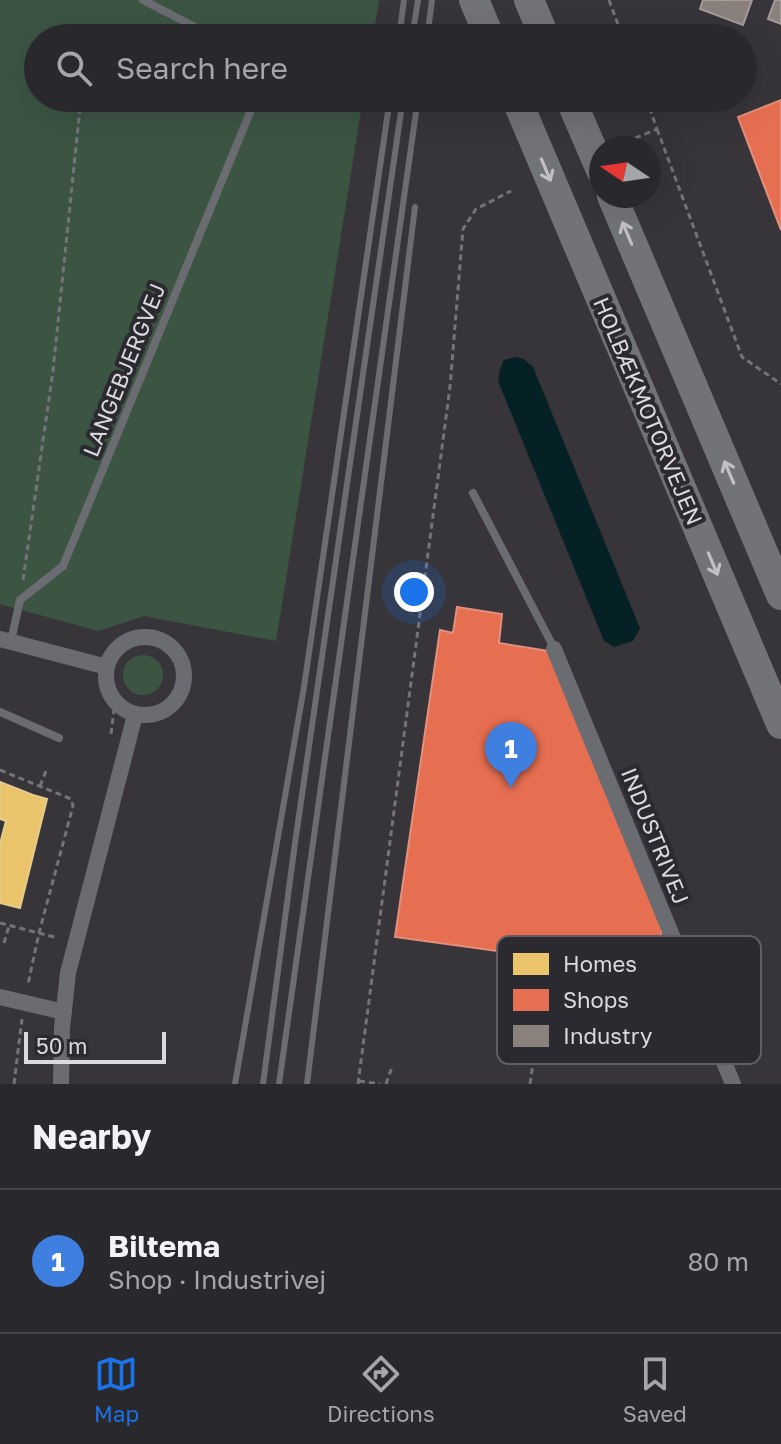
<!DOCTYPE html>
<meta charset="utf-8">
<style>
body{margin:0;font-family:"Golos Text",sans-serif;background:#313034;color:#f1f3f6}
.compass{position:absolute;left:589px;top:136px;width:72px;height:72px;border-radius:50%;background:#29282c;box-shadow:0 8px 32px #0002;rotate:283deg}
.scale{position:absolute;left:24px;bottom:20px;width:142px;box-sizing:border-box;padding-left:8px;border:4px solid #dcdadf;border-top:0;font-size:22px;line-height:28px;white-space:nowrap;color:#dcdadf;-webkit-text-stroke:6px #2c2a31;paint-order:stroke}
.you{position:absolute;left:414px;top:592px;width:28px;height:28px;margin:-20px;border:6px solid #fff;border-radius:50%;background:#1a73e8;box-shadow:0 0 0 12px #1a73e833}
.badge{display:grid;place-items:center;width:52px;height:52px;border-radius:50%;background:#1a73e8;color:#fff;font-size:26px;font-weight:700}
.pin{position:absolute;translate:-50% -66px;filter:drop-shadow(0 2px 4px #0008)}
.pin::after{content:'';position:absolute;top:42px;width:28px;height:24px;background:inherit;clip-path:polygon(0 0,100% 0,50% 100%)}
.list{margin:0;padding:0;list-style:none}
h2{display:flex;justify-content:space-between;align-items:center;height:104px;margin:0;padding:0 32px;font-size:34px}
h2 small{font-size:26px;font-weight:400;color:#a5a6a9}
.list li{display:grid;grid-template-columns:52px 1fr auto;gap:24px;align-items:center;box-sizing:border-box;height:144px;padding:0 32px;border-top:2px solid #454448}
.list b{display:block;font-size:30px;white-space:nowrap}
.list p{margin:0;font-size:26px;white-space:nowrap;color:#a5a6a9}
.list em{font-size:26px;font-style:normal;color:#a5a6a9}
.icon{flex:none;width:44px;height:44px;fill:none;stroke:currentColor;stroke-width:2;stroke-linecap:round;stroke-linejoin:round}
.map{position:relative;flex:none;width:781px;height:1084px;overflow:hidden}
.search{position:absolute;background:#29282c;box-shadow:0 8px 32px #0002;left:24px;right:24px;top:24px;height:88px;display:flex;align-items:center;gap:20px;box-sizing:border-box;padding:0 28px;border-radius:44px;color:#a5a6a9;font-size:30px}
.sheet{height:248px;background:#29282c}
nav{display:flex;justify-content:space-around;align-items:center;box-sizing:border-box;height:112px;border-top:2px solid #454448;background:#29282c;font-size:22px;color:#a5a6a9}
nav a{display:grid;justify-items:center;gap:4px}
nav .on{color:#1a73e8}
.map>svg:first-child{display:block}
</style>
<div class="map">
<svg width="781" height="1084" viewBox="0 0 781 1084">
<rect width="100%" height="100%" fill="#37353a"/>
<path fill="#3c5543" d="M0,0H379L373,38H38V98H363L276,641L144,616L98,631L0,604Z
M123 675a20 20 0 1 1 40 0a20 20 0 1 1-40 0Z"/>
<path fill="#062125" d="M515,357L524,359L533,367L640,628L633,641L614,647L604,641L498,381L500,369L504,360Z"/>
<path fill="#e9c46a" stroke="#e5cb8d" stroke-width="2" d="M0,782L33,795L47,799L20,908L0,903V844L6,821L0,819Z"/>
<path fill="#e76f51" stroke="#e48f7c" stroke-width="2" d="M781,100V230L738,117Z
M457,607L502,614L499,643L548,651L662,926L661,938L655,952L645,962L630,969L395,937L440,630L453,633Z"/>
<path fill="#8a817c" stroke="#a39c9a" stroke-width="2" d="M703,0H752L743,25L700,9Z
M775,0H781V24L768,19Z"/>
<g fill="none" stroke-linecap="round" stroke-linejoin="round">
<path stroke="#737478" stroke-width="3" stroke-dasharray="6 4" stroke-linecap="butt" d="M609,0L623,38
M657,129L742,357L781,384
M626,142L657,129L646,98
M23,580L53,371L81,98
M111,734L115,702
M0,770L71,799L73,806L39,933L28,984
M40,786L46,771
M0,923L58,938
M4,943L9,926
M359,1081L380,1084
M14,1084L22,1019
M358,1084L450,387L463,229L476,209L511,191
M386,1084L392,1067
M530,1084L548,965"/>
<path stroke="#6b6c72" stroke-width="8" d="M143,0L216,38
M473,493L554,648
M11,641L20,600L63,566L256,98
M0,712L59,738"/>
<path stroke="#6b6c72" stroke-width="16" d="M106 676a39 39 0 1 1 78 0a39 39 0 1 1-78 0Z
M0,639L107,667
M554,649L733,1084
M0,997L64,1012
M61,1084L62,1028L68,973L135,715"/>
<path stroke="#727279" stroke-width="30" d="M474,0L490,38
M529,0L545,38
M516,98L781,724
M570,98L601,170
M612,196L781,595"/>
<path stroke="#6c6c71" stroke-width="6" d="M399,38L404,0
M412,38L418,0
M427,38L432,0
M235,1084L304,687L390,98
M263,1084L295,843L403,98
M279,1084L418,98
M307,1084L415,207"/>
</g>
<defs><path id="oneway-shaft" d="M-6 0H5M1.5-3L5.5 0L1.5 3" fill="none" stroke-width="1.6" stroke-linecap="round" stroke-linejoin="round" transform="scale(2)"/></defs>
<g stroke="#c2c0c6">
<use href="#oneway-shaft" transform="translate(546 170) rotate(67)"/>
<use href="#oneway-shaft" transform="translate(627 233) rotate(-113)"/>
<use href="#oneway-shaft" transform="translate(729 472) rotate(-113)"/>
<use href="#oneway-shaft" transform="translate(713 564) rotate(67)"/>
</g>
<g text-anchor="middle" stroke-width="8" stroke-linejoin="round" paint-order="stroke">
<g font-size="22" fill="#dcdadf" stroke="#2c2a31">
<text transform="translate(124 370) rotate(-68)" y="8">LANGEBJERGVEJ</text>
<text transform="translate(648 411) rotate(67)" y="8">HOLBÆKMOTORVEJEN</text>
<text transform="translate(655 836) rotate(68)" y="8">INDUSTRIVEJ</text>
</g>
</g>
<rect x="497" y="936" width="264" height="128" rx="12" fill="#2c2a31" stroke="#615f65" stroke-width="2"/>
<rect x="513" y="953" width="36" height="22" fill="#e9c46a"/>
<rect x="513" y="989" width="36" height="22" fill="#e76f51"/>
<rect x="513" y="1025" width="36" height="22" fill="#8a817c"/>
<g font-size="22" fill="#dcdadf">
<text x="563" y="972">Homes</text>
<text x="563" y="1008">Shops</text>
<text x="563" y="1044">Industry</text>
</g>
</svg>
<svg class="compass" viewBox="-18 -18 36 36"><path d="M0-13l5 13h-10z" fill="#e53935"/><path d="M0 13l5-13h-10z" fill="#a5a6a9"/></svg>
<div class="scale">50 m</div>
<div class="you"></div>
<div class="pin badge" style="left:511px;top:788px;background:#3f7fe0">1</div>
<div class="search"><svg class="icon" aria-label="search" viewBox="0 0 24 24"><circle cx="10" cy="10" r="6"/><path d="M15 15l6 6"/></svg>Search here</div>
</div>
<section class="sheet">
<h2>Nearby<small></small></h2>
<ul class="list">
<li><span class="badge" style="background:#3f7fe0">1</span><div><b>Biltema</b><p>Shop · Industrivej</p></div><em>80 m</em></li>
</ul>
</section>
<nav>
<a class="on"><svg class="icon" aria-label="map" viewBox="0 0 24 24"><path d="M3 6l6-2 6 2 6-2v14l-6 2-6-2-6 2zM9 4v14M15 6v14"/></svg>Map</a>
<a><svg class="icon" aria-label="directions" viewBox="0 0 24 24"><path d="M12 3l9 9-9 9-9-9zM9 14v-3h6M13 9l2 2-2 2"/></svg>Directions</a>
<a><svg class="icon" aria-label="saved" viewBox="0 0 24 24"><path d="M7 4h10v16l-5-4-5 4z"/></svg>Saved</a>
</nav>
